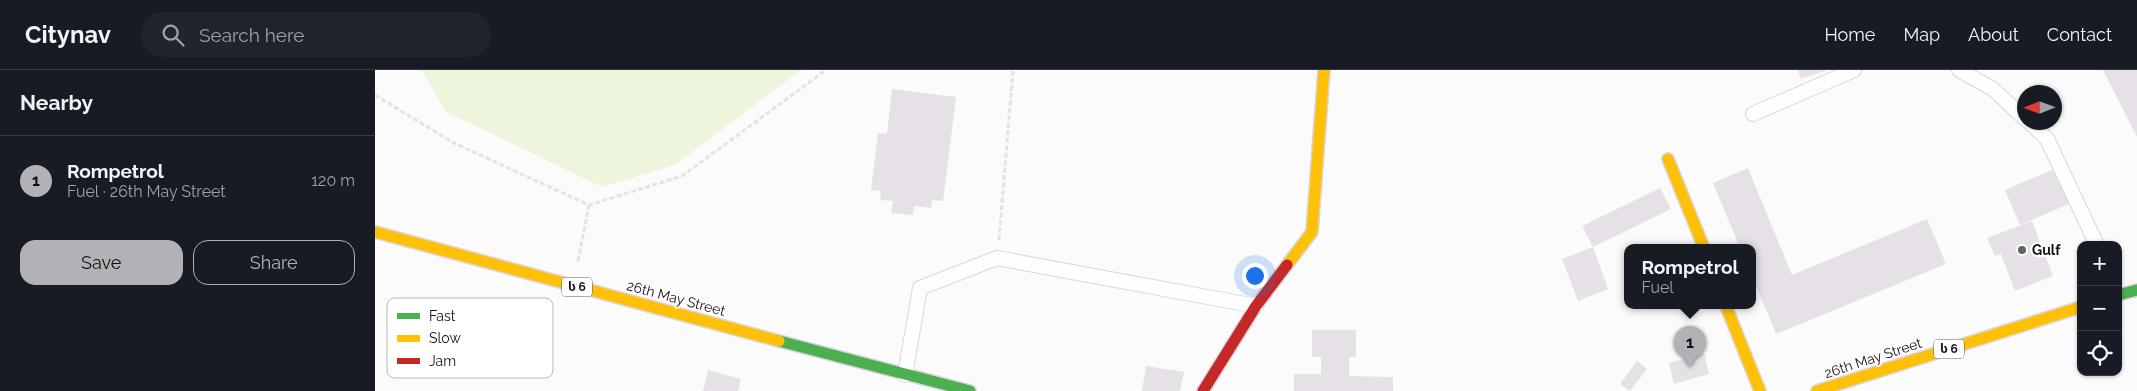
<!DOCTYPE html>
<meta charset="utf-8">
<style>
body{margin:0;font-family:Raleway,"Noto Sans Georgian",sans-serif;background:#20242c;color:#f1f3f6}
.controls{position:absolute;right:15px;bottom:15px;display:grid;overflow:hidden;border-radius:10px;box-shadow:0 1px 4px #0004}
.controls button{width:45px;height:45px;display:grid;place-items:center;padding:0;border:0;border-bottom:1px solid #363941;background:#171b24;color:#f1f3f6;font:25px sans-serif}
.compass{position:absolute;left:1642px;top:15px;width:45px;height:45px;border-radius:50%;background:#171b24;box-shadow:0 1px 4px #0004;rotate:269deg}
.you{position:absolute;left:879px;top:205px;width:18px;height:18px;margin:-12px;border:4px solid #fff;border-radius:50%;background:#1a73e8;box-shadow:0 0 0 8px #1a73e833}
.badge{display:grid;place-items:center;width:32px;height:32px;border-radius:50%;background:#b2b1b6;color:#111;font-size:16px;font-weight:700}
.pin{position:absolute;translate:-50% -41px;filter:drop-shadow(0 1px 2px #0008)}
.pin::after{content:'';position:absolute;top:26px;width:18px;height:15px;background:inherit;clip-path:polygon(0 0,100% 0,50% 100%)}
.popup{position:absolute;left:1249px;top:174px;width:132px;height:65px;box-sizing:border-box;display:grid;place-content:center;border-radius:10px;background:#171b24;filter:drop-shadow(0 1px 4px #0005);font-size:16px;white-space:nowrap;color:#9ea1a6}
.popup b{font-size:19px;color:#f1f3f6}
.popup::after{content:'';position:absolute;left:50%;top:100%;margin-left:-10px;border:10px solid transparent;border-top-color:#171b24}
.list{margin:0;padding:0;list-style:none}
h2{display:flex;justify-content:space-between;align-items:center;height:65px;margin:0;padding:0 20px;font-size:21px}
h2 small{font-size:16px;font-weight:400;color:#9ea1a6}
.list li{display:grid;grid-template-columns:32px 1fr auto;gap:15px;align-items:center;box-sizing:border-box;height:90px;padding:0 20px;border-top:1px solid #363941}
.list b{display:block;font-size:19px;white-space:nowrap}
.list p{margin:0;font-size:16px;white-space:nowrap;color:#9ea1a6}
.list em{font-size:16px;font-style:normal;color:#9ea1a6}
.actions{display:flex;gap:10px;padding:15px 20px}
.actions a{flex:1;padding:11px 0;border:1px solid #b2b1b6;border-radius:15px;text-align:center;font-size:18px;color:#b2b1b6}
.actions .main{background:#b2b1b6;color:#111}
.icon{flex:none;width:28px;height:28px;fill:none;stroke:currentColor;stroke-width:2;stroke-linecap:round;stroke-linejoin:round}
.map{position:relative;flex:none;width:1762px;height:321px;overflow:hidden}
header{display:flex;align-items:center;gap:30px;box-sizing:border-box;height:70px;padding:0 25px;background:#171b24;border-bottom:1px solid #363941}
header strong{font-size:24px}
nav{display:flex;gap:28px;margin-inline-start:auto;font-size:18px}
.search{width:350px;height:45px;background:#20242c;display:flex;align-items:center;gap:12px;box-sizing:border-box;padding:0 18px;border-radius:28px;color:#9ea1a6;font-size:19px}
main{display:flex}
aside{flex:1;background:#171b24}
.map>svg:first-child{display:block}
</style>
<header>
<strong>Citynav</strong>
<div class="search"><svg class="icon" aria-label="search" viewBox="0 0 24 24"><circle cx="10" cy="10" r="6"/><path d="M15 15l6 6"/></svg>Search here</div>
<nav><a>Home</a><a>Map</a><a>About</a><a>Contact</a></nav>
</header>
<main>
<aside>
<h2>Nearby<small></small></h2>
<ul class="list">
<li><span class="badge">1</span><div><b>Rompetrol</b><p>Fuel · 26th May Street</p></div><em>120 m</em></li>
</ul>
<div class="actions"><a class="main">Save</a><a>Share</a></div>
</aside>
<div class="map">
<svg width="1762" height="321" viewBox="0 0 1762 321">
<rect width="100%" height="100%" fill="#fbfbfb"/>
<path fill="#edf6dd" d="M46,0H426L300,95L227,117L71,42Z"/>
<path fill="#e6e1e7" d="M1423,0H1452L1426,9Z
M1728,0H1762V67Z
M517,19L581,27L568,131L557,130L556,138L539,136L538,145L516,143L518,131L505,130L506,121L496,120L503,63L512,64Z
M1373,98L1417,205L1552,149L1571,194L1401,264L1378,208V178H1365L1338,113Z
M1679,99L1694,134L1645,155L1630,120Z
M1285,118L1296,139L1218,177L1207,156Z
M1657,151L1678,206L1640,221L1626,184L1620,186L1612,168Z
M1218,177L1233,219L1203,231L1187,189Z
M937,260H981V287H974V306L1018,307V321H919V304H946V287H937Z
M1329,283L1334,304L1299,314L1294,293Z
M1262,291L1272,299L1255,321L1245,314Z
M771,296L809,302L805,321H767Z
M333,300L366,309L363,321H328Z"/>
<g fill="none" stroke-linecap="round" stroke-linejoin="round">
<g stroke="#dad5db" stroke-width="16">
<path id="lane" d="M1584,0L1618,19L1650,49
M1378,44L1479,0
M1654,52L1672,69L1722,175
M530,305L545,218L622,188L881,236"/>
</g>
<g stroke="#dad5db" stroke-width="14">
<path id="fast" d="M1743,225L1762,220
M404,271L595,321"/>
</g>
<g stroke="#dad5db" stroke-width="14">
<path id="slow" d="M1293,89L1329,178
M0,162L404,271
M912,195L937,162L949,0
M1351,236L1385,321
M1442,321L1706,237"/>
</g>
<g stroke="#dad5db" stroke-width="14">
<path id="jam" d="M828,321L881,236L912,195"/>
</g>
<path stroke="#e4e3e4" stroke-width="3" stroke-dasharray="5 2.5" stroke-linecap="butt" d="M0,25L79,73L214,135L307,106L451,0
M624,170L638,0
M203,191L214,135"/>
<use href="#lane" stroke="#fefefe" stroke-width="14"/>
<use href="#fast" stroke="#4caf50" stroke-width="11"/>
<use href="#slow" stroke="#ffc107" stroke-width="11"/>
<use href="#jam" stroke="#c62828" stroke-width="11"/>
</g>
<circle fill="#666167" stroke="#fff" stroke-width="2" cx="1647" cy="180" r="5"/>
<g text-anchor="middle" stroke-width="4" stroke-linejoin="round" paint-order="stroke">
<g fill="#fff" stroke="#5c565d" stroke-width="1">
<rect x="187" y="207.5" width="30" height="19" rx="4"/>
<rect x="1559" y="269.5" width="30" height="19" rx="4"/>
</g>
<g font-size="12" font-weight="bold" fill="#160e17">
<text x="202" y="221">ს 6</text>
<text x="1574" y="283">ს 6</text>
</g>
<g font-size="14" font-weight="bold" fill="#160e17" stroke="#fff" text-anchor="start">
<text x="1657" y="185">Gulf</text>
</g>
<g font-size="14" fill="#160e17" stroke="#fff">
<text transform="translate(301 228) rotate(15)" y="5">26th May Street</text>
<text transform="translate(1498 288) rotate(-18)" y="5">26th May Street</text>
</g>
</g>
<rect x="12" y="228" width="166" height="80" rx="8" fill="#fff" stroke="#b9b7b9" stroke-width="1"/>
<rect x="22" y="243" width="23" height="6" fill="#4caf50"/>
<rect x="22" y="265" width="23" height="7" fill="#ffc107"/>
<rect x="22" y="288" width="23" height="6" fill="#c62828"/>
<g font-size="14" fill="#160e17">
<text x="54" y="251">Fast</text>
<text x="54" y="273">Slow</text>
<text x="54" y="296">Jam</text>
</g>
</svg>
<div class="controls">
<button>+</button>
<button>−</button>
<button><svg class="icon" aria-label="locate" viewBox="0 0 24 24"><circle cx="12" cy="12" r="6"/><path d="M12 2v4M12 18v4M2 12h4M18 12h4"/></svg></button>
</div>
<svg class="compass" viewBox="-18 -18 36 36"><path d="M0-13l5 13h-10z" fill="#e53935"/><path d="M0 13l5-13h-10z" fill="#9ea1a6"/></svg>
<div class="you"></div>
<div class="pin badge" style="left:1315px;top:297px">1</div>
<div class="popup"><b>Rompetrol</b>Fuel</div>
</div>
</main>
